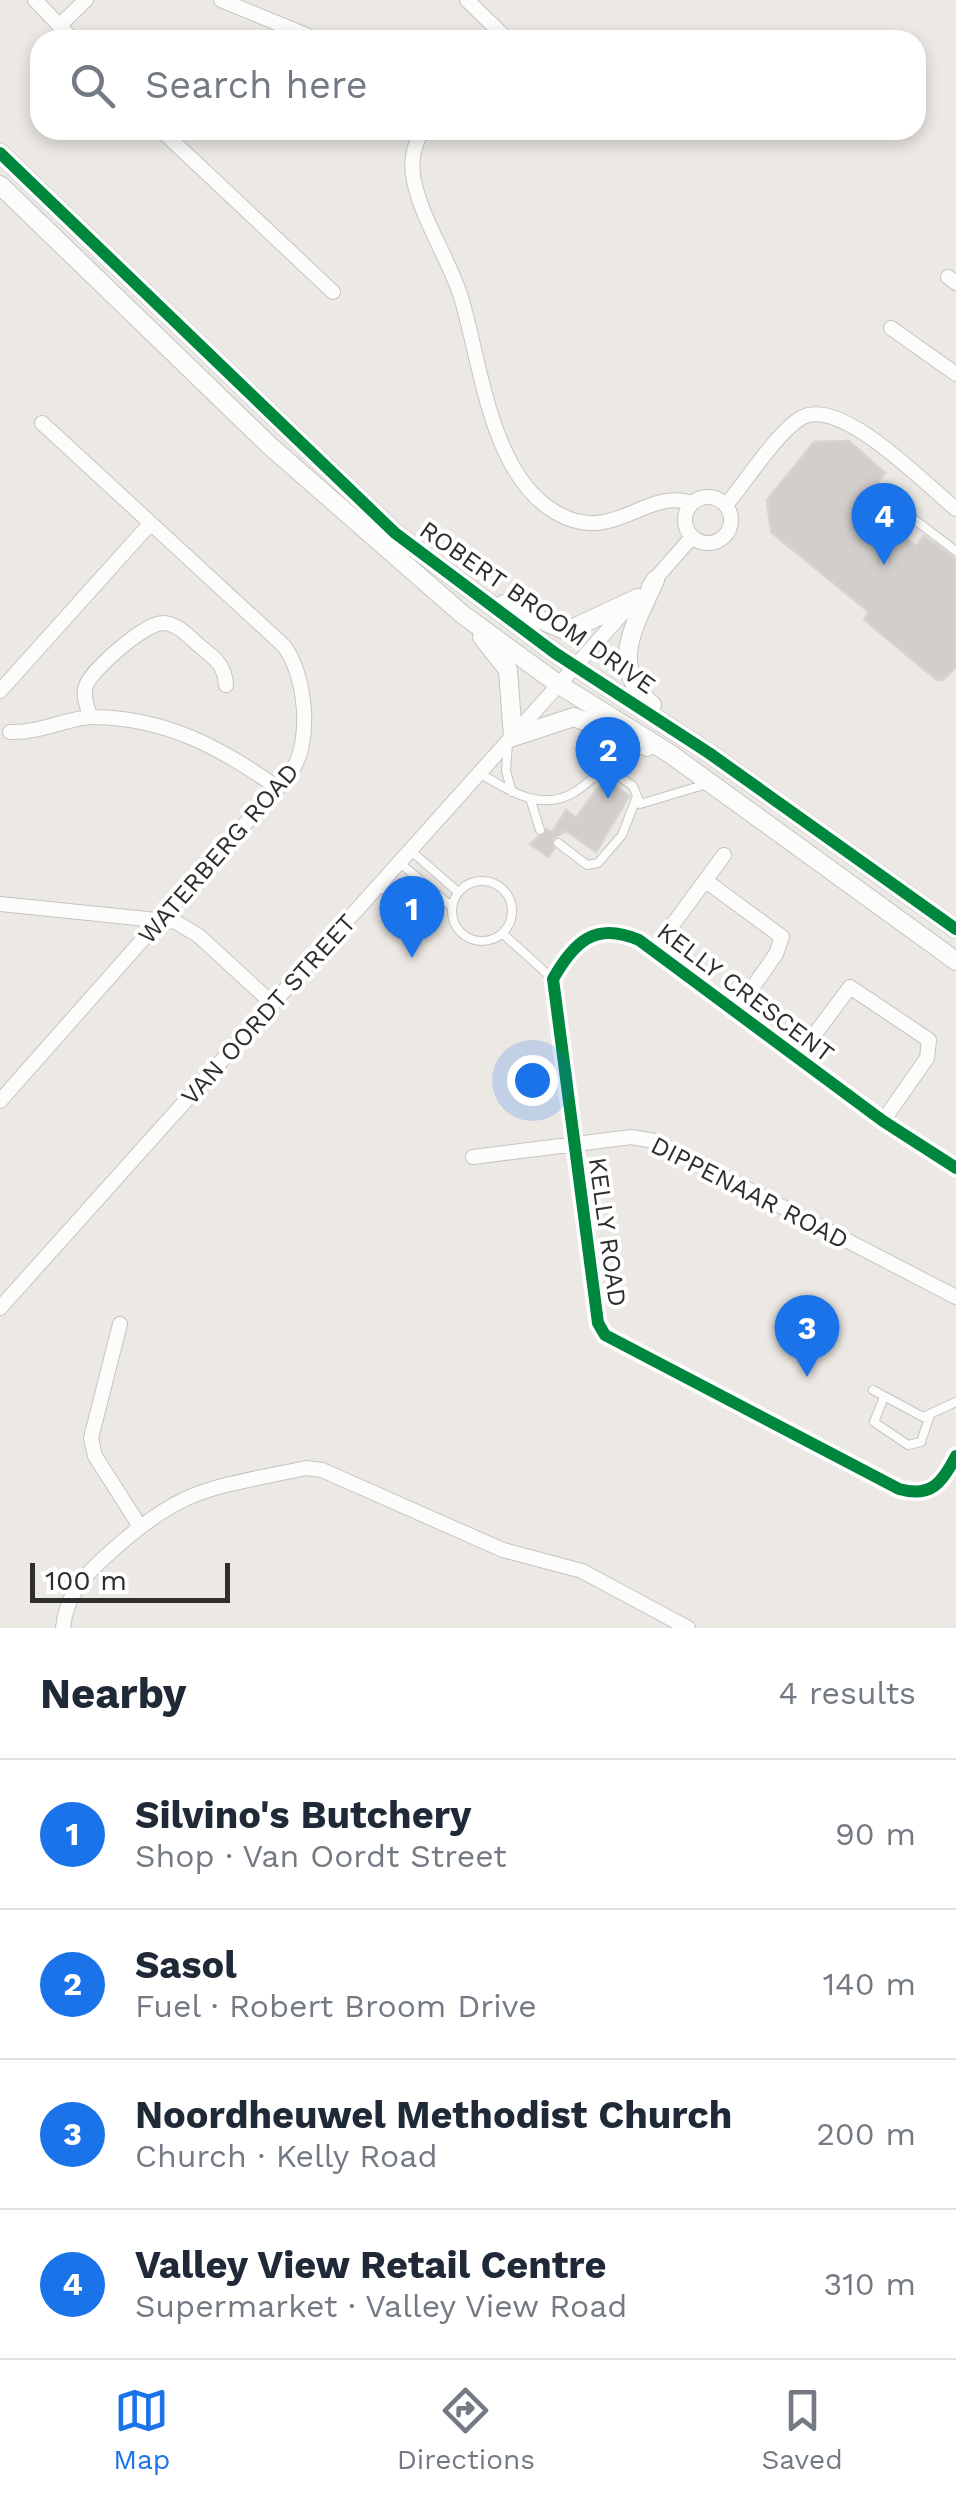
<!DOCTYPE html>
<meta charset="utf-8">
<style>
body{margin:0;font-family:"Work Sans",sans-serif;background:#f2f2f3;color:#1f2937}
.scale{position:absolute;left:30px;bottom:25px;width:200px;box-sizing:border-box;padding-left:10px;border:5px solid #2e2e2e;border-top:0;font-size:28px;line-height:35px;white-space:nowrap;color:#2e2e2e;-webkit-text-stroke:8px #fff;paint-order:stroke}
.you{position:absolute;left:532px;top:1080px;width:35px;height:35px;margin:-25px;border:8px solid #fff;border-radius:50%;background:#1a73e8;box-shadow:0 0 0 15px #1a73e833}
.badge{display:grid;place-items:center;width:65px;height:65px;border-radius:50%;background:#1a73e8;color:#fff;font-size:32px;font-weight:700}
.pin{position:absolute;translate:-50% -82px;filter:drop-shadow(0 2px 5px #0008)}
.pin::after{content:'';position:absolute;top:52px;width:35px;height:30px;background:inherit;clip-path:polygon(0 0,100% 0,50% 100%)}
.list{margin:0;padding:0;list-style:none}
h2{display:flex;justify-content:space-between;align-items:center;height:130px;margin:0;padding:0 40px;font-size:42px}
h2 small{font-size:32px;font-weight:400;color:#747a83}
.list li{display:grid;grid-template-columns:65px 1fr auto;gap:30px;align-items:center;box-sizing:border-box;height:150px;padding:0 40px;border-top:2px solid #e0e1e3}
.list b{display:block;font-size:38px;white-space:nowrap}
.list p{margin:0;font-size:32px;white-space:nowrap;color:#747a83}
.list em{font-size:32px;font-style:normal;color:#747a83}
.icon{flex:none;width:55px;height:55px;fill:none;stroke:currentColor;stroke-width:2;stroke-linecap:round;stroke-linejoin:round}
.map{position:relative;flex:none;width:956px;height:1628px;overflow:hidden}
.search{position:absolute;background:#fff;box-shadow:0 5px 15px #0003;left:30px;right:30px;top:30px;height:110px;display:flex;align-items:center;gap:25px;box-sizing:border-box;padding:0 35px;border-radius:30px;color:#747a83;font-size:38px}
.sheet{height:730px;background:#fff}
nav{display:flex;justify-content:space-around;align-items:center;box-sizing:border-box;height:140px;border-top:2px solid #e0e1e3;background:#fff;font-size:28px;color:#747a83}
nav a{display:grid;justify-items:center;gap:5px}
nav .on{color:#1a73e8}
.map>svg:first-child{display:block}
</style>
<div class="map">
<svg width="956" height="1628" viewBox="0 0 956 1628">
<rect width="100%" height="100%" fill="#ece8e4"/>
<path fill="#d1cecb" stroke="#d7d4d0" stroke-width="2.5" d="M849,441L885,473L866,499L881,512L878,516L916,546L924,536L956,559V667L943,680H937L874,628L864,619L869,612L771,532L767,500L814,442Z
M605,778L629,796L596,852L566,831L552,839L554,849L548,857L530,844L547,829L552,832L566,810L576,818Z"/>
<g fill="none" stroke-linecap="round" stroke-linejoin="round">
<g stroke="#c5c4c5" stroke-width="10">
<path id="service" d="M886,498L956,551
M508,743L506,771L512,792
M479,773C509,790 540,813 575,792C586,785 595,775 607,768L633,786L640,804L707,784
M531,801L540,830
M558,843L587,865L598,863L622,835L636,799
M410,850L458,892
M400,863L451,906
M452 911a30 30 0 1 1 60 0a30 30 0 1 1-60 0Z
M382,889L422,884
M503,934L553,979
M873,1390L923,1417L956,1402
M884,1397L874,1422L908,1445L921,1442L930,1415"/>
</g>
<g stroke="#c5c4c5" stroke-width="16">
<path id="minor" d="M35,0L73,40
M221,0L306,35
M467,0L508,40
M59,26L86,0
M161,130L333,292
M423,130C413,146 410,163 414,181C422,219 447,256 460,294C481,360 489,473 555,512C614,547 644,487 692,503
M948,277L956,283
M891,328L956,374
M685 520a23 23 0 1 1 46 0a23 23 0 1 1-46 0Z
M726,505C745,483 779,429 803,417C843,398 925,484 956,509
M649,586L692,537
M0,691L149,525
M90,717C88,707 82,696 86,686C91,670 145,623 163,623C178,623 191,639 202,648C216,659 225,666 226,685
M10,732C42,733 69,717 93,717C166,718 220,747 278,788
M706,881L782,937L776,954L736,1011
M0,904L176,922L199,936L273,1004
M654,950L724,855
M797,1058L850,987L929,1040L927,1058L883,1121
M0,1101L290,773C313,744 306,675 284,646L42,423
M473,1157L631,1137L655,1141L956,1297
M956,1168L883,1121L639,940C595,921 574,942 553,979L598,1323L605,1335L899,1489C931,1498 942,1483 956,1456
M0,1308L630,605
M120,1324L91,1438L95,1456L139,1525
M63,1628C66,1596 82,1578 105,1557C182,1486 208,1489 306,1468L322,1470L503,1550L582,1571L688,1628"/>
</g>
<g stroke="#c5c4c5" stroke-width="20">
<path id="tertiary" d="M0,153L395,533L555,653L709,753L956,929
M0,185L270,446L462,614L558,684L669,753L956,961
M504,604L567,631L638,598
M482,637L508,670L513,737L574,717L647,747
M652,705C607,665 635,626 655,580"/>
</g>
<use href="#service" stroke="#fcfcfb" stroke-width="8"/>
<use href="#minor" stroke="#fcfcfb" stroke-width="14"/>
<use href="#tertiary" stroke="#fcfcfb" stroke-width="18"/>
<g stroke="#fff" stroke-width="19">
<path id="cycleway" d="M0,153L395,533L555,653L709,753L956,929
M956,1168L883,1121L639,940C595,921 574,942 553,979L598,1323L605,1335L899,1489C931,1498 942,1483 956,1456"/>
</g>
<use href="#cycleway" stroke="#00873e" stroke-width="12"/>
</g>
<g text-anchor="middle" stroke-width="8" stroke-linejoin="round" paint-order="stroke">
<g font-size="25" fill="#2e2e2e" stroke="#fff">
<text transform="translate(538 607) rotate(35)" y="9">ROBERT BROOM DRIVE</text>
<text transform="translate(218 853) rotate(-49)" y="9">WATERBERG ROAD</text>
<text transform="translate(746 992) rotate(37)" y="9">KELLY CRESCENT</text>
<text transform="translate(268 1009) rotate(-48)" y="9">VAN OORDT STREET</text>
<text transform="translate(750 1192) rotate(27)" y="9">DIPPENAAR ROAD</text>
<text transform="translate(608 1232) rotate(82)" y="9">KELLY ROAD</text>
</g>
</g>
</svg>
<div class="scale">100 m</div>
<div class="you"></div>
<div class="pin badge" style="left:412px;top:958px">1</div>
<div class="pin badge" style="left:608px;top:799px">2</div>
<div class="pin badge" style="left:807px;top:1377px">3</div>
<div class="pin badge" style="left:884px;top:565px">4</div>
<div class="search"><svg class="icon" aria-label="search" viewBox="0 0 24 24"><circle cx="10" cy="10" r="6"/><path d="M15 15l6 6"/></svg>Search here</div>
</div>
<section class="sheet">
<h2>Nearby<small>4 results</small></h2>
<ul class="list">
<li><span class="badge">1</span><div><b>Silvino's Butchery</b><p>Shop · Van Oordt Street</p></div><em>90 m</em></li>
<li><span class="badge">2</span><div><b>Sasol</b><p>Fuel · Robert Broom Drive</p></div><em>140 m</em></li>
<li><span class="badge">3</span><div><b>Noordheuwel Methodist Church</b><p>Church · Kelly Road</p></div><em>200 m</em></li>
<li><span class="badge">4</span><div><b>Valley View Retail Centre</b><p>Supermarket · Valley View Road</p></div><em>310 m</em></li>
</ul>
</section>
<nav>
<a class="on"><svg class="icon" aria-label="map" viewBox="0 0 24 24"><path d="M3 6l6-2 6 2 6-2v14l-6 2-6-2-6 2zM9 4v14M15 6v14"/></svg>Map</a>
<a><svg class="icon" aria-label="directions" viewBox="0 0 24 24"><path d="M12 3l9 9-9 9-9-9zM9 14v-3h6M13 9l2 2-2 2"/></svg>Directions</a>
<a><svg class="icon" aria-label="saved" viewBox="0 0 24 24"><path d="M7 4h10v16l-5-4-5 4z"/></svg>Saved</a>
</nav>
